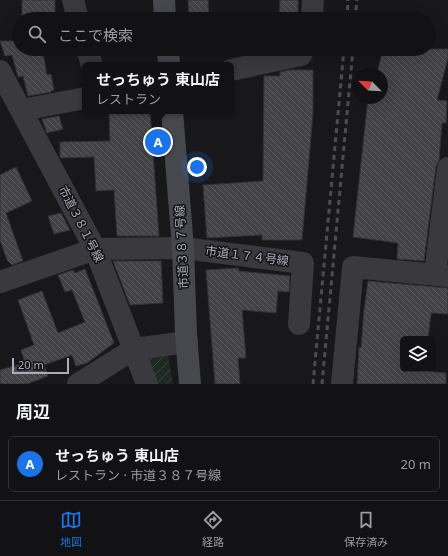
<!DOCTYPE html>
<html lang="ja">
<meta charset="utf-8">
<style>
body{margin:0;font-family:"Noto Sans","Noto Sans JP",sans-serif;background:#1f1f22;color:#f1f3f6}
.controls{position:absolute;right:12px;bottom:12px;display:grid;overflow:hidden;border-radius:6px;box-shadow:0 4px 16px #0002}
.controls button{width:36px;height:36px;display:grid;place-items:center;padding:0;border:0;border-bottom:1px solid #313134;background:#121114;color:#f1f3f6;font:20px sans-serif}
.compass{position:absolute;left:352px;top:68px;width:36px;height:36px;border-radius:50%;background:#121114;box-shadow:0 4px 16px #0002;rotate:294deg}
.scale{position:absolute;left:12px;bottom:10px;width:57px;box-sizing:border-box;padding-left:4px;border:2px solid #aaacb9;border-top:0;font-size:11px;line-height:14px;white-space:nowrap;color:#aaacb9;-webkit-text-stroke:3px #131215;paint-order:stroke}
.you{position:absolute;left:197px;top:167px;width:14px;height:14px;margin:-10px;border:3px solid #fff;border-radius:50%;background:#1a73e8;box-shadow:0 0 0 6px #1a73e833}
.badge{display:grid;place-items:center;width:26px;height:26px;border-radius:50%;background:#1a73e8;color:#fff;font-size:13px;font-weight:700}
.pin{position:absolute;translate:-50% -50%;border:2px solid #fff;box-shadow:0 1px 4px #0006}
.popup{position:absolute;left:82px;top:62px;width:152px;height:52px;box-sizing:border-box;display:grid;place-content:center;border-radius:6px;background:#121114;filter:drop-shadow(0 1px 3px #0005);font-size:13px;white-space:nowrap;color:#9c9da0}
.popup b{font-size:15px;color:#f1f3f6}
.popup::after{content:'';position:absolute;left:50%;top:100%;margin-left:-8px;border:8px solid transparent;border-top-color:#121114}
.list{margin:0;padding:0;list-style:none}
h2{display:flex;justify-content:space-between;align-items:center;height:52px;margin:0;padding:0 16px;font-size:17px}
h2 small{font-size:13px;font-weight:400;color:#9c9da0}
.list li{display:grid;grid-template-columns:26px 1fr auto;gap:12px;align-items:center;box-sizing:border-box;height:56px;margin:0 8px 8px;padding:0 8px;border:1px solid #313134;border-radius:6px}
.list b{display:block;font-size:15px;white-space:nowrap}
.list p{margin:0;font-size:13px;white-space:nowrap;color:#9c9da0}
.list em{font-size:13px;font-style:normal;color:#9c9da0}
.icon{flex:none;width:22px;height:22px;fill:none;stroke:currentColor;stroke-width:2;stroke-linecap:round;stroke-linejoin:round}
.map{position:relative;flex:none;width:448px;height:384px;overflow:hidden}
.search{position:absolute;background:#121114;box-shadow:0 4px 16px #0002;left:12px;right:12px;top:12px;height:44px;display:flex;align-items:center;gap:10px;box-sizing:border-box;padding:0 14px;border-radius:22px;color:#9c9da0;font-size:15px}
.sheet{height:116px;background:#121114}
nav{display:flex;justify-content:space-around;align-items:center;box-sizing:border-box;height:56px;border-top:1px solid #313134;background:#121114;font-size:11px;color:#9c9da0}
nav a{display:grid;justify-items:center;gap:2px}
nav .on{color:#1a73e8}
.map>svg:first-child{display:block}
</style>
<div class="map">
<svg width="448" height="384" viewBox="0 0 448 384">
<defs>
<pattern id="garden-furrows" width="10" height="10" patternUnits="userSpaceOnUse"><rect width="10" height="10" fill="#1f2822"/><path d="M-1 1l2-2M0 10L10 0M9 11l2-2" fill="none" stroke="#3d4440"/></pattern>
<pattern id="building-back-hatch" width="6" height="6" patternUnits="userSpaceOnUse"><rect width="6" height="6" fill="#424247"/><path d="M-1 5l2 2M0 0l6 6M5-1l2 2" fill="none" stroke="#5b5b5f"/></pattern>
</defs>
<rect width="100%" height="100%" fill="#18171a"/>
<path fill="url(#garden-furrows)" d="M149,355H168L173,384H156L147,360Z"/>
<path fill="url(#building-back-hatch)" stroke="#323236" d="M22,0H55V19H22Z
M188,0H208L209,19H189Z
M280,0H298V19H279Z
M0,41H19V49H46L38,51L39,54L43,53L47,75L51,74L54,90L51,91V92L28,96L23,76L18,77L12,55L5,56Z
M383,49H448V58L437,100L447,101L446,123H442L439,160L436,166L424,261L397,259L398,243L353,237L368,98H382V74H377Z
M290,70H313V113L302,240H262V235L207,238L203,185L263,181L264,76H280V72Z
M109,111H150L159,236H117L114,190L96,191L94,157L61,158L60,157V142L110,141Z
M59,116L63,129L47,133L42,119Z
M16,167L32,201L6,213L23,261L12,265L7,260L0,240V175Z
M61,213L70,230L54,234L48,216Z
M113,261H161L163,303L130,305Z
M238,268L239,271L290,276L289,292L278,291L276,313L242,310L246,358H238L240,384H215L206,270Z
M85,269L114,343L87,363L76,366L72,355L44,365L48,376L27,384H0V370L25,363L21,350L34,345L18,300L42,291L58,333L85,322L72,290L65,292L58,275L73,270L75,273Z
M368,281L448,288V314L431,313L428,339L403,337V369L446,373V384H357L359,347L361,348L364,310Z"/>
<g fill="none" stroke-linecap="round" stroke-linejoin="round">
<path stroke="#39393e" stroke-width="22" d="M73,0L78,19
M312,19L313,0
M87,49L92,65
M231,70L301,55L304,49
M0,71L95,249L147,384
M22,110L85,98
M435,274L448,168
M0,282L95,249L183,248L303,263L299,324
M78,384L134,349L187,342
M342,384L353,267L448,276"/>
<path stroke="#47474e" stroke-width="22" d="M164,0L165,19
M168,49L169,65
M172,111L183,248L186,334L190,384"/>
<path stroke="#4c4c53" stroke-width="3" stroke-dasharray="5 4" stroke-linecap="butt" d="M347,19L348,0
M355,19L357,0
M313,384L344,49
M322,384L353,49"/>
</g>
<g text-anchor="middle" stroke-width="3" stroke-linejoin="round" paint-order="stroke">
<g font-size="12" fill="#aaacb9" stroke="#131215">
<text transform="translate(81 224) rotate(63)" y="4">市道３８１号線</text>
<text transform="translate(182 247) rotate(-93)" y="4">市道３８７号線</text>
<text transform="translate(247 256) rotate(7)" y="4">市道１７４号線</text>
</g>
</g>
</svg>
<div class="controls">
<button><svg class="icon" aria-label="layers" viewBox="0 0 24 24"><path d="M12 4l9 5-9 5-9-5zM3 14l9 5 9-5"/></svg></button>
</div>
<svg class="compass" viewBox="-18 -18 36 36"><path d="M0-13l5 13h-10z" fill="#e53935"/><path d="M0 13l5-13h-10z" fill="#9c9da0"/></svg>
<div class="scale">20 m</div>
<div class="you"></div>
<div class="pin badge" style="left:158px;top:142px">A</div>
<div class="popup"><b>せっちゅう 東山店</b>レストラン</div>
<div class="search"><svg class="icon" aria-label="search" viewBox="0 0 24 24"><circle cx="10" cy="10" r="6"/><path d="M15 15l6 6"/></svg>ここで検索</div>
</div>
<section class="sheet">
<h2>周辺<small></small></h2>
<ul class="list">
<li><span class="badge">A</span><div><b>せっちゅう 東山店</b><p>レストラン · 市道３８７号線</p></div><em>20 m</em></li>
</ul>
</section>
<nav>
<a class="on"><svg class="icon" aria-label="map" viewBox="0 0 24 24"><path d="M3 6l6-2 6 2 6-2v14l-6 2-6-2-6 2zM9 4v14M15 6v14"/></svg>地図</a>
<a><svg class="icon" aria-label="directions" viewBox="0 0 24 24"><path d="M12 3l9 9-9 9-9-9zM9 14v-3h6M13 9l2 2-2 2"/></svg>経路</a>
<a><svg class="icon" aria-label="saved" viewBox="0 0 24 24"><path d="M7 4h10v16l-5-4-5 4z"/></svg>保存済み</a>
</nav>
